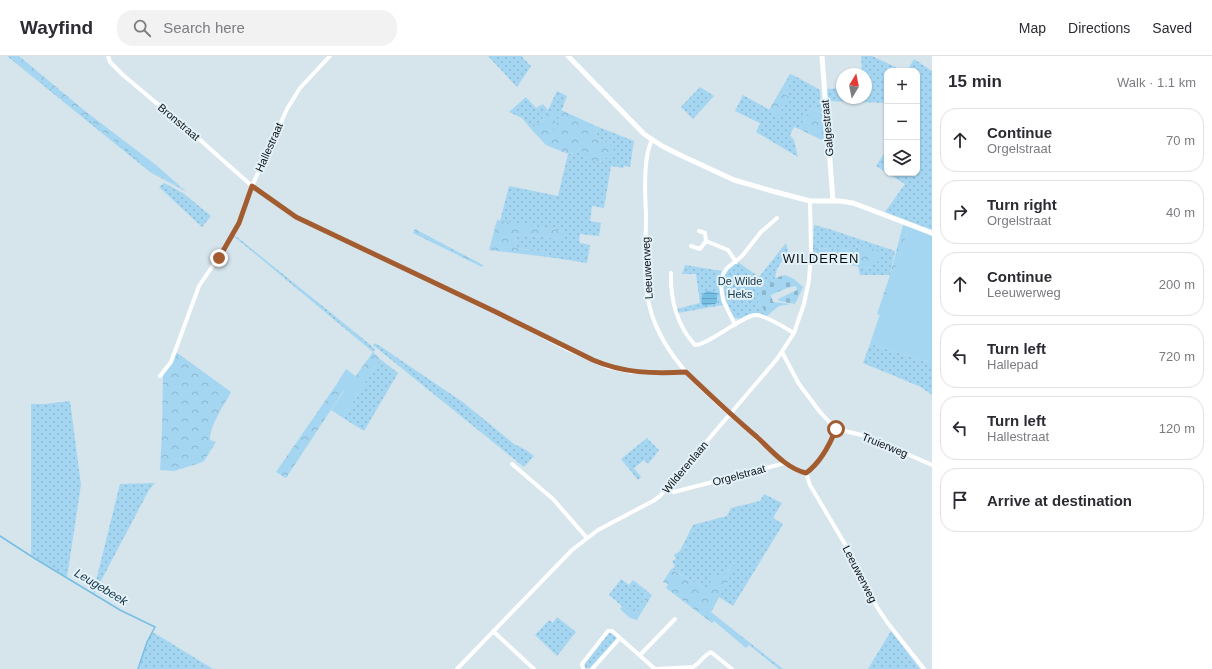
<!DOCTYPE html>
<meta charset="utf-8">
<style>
body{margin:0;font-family:Helvetica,sans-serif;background:#f2f2f3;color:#2b2b33}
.controls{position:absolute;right:12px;top:12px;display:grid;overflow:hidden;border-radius:8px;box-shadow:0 1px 3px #0004}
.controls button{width:36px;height:36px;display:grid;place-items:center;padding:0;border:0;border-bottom:1px solid #e1e1e2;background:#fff;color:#2b2b33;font:20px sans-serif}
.compass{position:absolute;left:836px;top:12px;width:36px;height:36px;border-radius:50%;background:#fff;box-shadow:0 1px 3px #0004;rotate:10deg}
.stop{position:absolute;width:12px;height:12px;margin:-9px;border:3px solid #a25c30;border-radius:50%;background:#fff}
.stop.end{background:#a25c30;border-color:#fff;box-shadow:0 1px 4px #0008}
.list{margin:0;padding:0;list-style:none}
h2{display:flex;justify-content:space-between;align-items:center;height:52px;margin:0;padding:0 16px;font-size:17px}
h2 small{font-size:13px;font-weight:400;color:#7c7c81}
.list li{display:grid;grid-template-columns:26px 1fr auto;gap:12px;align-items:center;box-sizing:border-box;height:64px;margin:0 8px 8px;padding:0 8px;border:1px solid #e1e1e2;border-radius:16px}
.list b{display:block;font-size:15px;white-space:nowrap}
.list p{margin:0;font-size:13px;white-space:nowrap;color:#7c7c81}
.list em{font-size:13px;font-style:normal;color:#7c7c81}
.icon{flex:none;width:22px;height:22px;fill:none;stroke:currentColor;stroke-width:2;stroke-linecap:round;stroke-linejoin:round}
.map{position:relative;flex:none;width:932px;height:613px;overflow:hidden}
header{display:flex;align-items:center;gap:24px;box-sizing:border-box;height:56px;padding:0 20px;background:#fff;border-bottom:1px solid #e1e1e2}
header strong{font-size:19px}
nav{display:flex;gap:22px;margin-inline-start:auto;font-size:14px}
.search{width:280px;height:36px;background:#f2f2f3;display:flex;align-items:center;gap:10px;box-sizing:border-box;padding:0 14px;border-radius:16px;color:#7c7c81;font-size:15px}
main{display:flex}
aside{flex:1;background:#fff}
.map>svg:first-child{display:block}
</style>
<header>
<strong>Wayfind</strong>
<div class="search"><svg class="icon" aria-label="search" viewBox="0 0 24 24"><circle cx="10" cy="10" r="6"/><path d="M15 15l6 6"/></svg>Search here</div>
<nav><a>Map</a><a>Directions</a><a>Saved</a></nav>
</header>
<main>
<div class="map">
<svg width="932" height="613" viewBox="0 0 932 613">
<defs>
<pattern id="grass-dots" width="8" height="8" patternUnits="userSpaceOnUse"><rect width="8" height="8" fill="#a4d6f1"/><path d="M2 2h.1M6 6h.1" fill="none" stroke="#8cb7ce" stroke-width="1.8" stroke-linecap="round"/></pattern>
<pattern id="forest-crowns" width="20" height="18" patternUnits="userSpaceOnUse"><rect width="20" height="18" fill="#a4d6f1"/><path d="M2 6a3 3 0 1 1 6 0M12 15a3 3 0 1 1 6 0" fill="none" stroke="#8cb7ce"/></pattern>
<pattern id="cemetery-stones" width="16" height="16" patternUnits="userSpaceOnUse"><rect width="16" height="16" fill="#a4d6f1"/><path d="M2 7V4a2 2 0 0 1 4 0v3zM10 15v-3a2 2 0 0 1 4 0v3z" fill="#8cb7ce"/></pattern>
<pattern id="water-rules" width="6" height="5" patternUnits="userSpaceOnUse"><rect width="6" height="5" fill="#75bfe4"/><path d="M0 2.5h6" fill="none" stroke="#64a3c3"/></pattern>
</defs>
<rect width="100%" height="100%" fill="#d6e4ec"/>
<path fill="url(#grass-dots)" d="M7,0H10L158,119L182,132L187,136L150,116Z
M488,0H523L522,1L531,10L517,31Z
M861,0H872L904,15H887V47L827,45L826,33L842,32V42H866V18H862Z
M914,3L932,15V174L885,156L905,128L876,110L887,93V117H917V15H907Z
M795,20L820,34L822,57L811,52L799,73L794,71L790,79L794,84L798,101L756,76L760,67L735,55L743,39L779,59L784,38Z
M700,31L714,40L693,63L681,51Z
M557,35L567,40L554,75L549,74L548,54L540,66L531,73L522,62L509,56L526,41L536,52L543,48L548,54Z
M596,70L634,85L630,111L624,110L623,112L611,110L604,152L592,150L590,165L601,167L599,180L580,178L579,184L580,187L590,189L587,207L548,201L549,196L515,192L516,178L561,183L563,175L500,165L509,130L558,140L568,98H572L580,93L586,97L588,101L601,106L614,95L608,87L597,83Z
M164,127L183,137L211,160L202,171L159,131Z
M814,169L829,173L895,195L890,219H860L858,210L872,212L857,189L855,194L813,192Z
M233,180L237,181L362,282L375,293L373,296L236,182H233Z
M786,187L788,195L777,213L775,222L759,236L758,246L768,259L766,261L753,257L741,263L735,262C727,252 719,228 726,217C729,212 734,209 738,206L759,221Z
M836,198L851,199L850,209L826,207Z
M685,209L722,215C719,227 719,237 723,249L678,257L677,253L700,247L696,218H682Z
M374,287L380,290L464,347L514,388L526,394L534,400L524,411L373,289Z
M870,288L932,307V339L921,331L863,307Z
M380,303L398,317L364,375L343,362Z
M70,345L81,429L67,521L31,499V348H45Z
M647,382L659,394L648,408L644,404L634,412L641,421L638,424L621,403Z
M155,427L149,434L94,538L93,537L120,428Z
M764,438L782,447L773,462L783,468L733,550L719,541L735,511L731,509L724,522L707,534L672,513L675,510L672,505L676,503L674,499L680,495L693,469L727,460L731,452L760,445Z
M621,523L629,529L633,524L647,535L644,539L646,541L635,558L629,556L609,539Z
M557,561L576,576L557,600L535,579L549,564L553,567Z
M891,575L920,613H868Z
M152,576L161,581L213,613H139L145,591Z
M610,576L617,581L616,583L590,612H585V607L607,577Z"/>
<path fill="url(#forest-crowns)" d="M10,0H19L85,55L156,109L182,132L158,119L142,107Z
M790,18L795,20L784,38L789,41L779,59L769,54Z
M811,52L822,57L824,85L799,73Z
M548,54L556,58L550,74L554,75L561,54L596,70L597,83L608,87L613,92L614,95C607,101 598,112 589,102C586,99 584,96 580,93L574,97L568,98L546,89L531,73L540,66Z
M497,164L563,175L561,183L516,178L515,192L549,196L548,201L489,194Z
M903,169L909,171L880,259L877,258L890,219Z
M415,173L483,209L482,211L413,177Z
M857,189L882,195L880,206L874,205L872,212L850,209L851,199L836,198L826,207L813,206V192L855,194Z
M176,296L231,336C224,349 210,369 210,384L216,386L204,405L200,407L174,415L160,414L162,374L163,320Z
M373,296L380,303L365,327L355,321Z
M336,329L344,334L286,422L276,416Z
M731,509L736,511L711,556L783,613H779L749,589L746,592L714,565L712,567L666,532L668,528L663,526L671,513L706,533L715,518L724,522Z
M647,535L652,539L637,564L630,562L620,553L622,550L629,556L635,558L646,541L644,539Z"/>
<path fill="url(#cemetery-stones)" d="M785,219L794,223L803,231L795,248L779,245L778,243L797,234L796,230L787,232L771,239L773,246L791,248L779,250L768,259L758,246L759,236L775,222Z"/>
<path fill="#a4d6f1" d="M909,171L932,180V307L870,288Z
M346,313L365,327L343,362L331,354L344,335L336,329Z"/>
<path fill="url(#water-rules)" d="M708,235L717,237V246L715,248L703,250C700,244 701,237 708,235Z"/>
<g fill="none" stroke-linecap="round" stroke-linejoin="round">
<path stroke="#75bfe4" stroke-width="1.5" d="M0,480L34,502L120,554L155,571L147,586L138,613"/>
<path stroke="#fff" stroke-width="4" d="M108,0L110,6L123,19L198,82L226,107L252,130L296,161L497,256L567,293L608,311L632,316H686
M652,84C643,101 645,139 646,158C646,185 643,217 648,243C658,300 708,339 749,375C766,390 784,411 806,417C820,407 830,388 836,373
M706,185L728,194L736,206
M691,190L700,193L706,185L705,177L699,175
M671,217C670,242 677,270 695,289C711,288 745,257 757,259C767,260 785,272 794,277
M735,269L723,244L721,230L723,218L727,212L742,200L761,176L777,162
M782,296L799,328L820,356L836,373L866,380L932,409
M160,320L171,306L199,230L226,190L239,167L252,130L287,53L300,32L330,0
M512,408L553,443L587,482
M806,417L810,429L849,495L877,551L887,566L924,613
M665,434L674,436L785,407
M493,575L534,613
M640,599L675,563
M457,613L572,494L598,474L653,445L660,440L777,303L794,277L804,248L809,224L811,196L810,145
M583,613L582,608L608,575H612L620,582
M592,613L620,582L655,613
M655,613L693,611C700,607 703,600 711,596L732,613"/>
<path stroke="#fff" stroke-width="5" d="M568,0L644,78L662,90L678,98L734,124L772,135L810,145H840L853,147L932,177
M822,0L833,145"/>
</g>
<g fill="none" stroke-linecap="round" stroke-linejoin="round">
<path stroke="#a25c30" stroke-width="5" d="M219,202L239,167L252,130L296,161L496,256L593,304C623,317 653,318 686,316C709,338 732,360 757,381C772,395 786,412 806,417C820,407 830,388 836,373"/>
</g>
<g text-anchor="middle" stroke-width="4" stroke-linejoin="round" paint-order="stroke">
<g font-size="11" fill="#0b1012" stroke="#e3f1f9">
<text transform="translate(179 66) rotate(40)" y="4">Bronstraat</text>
<text transform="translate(827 72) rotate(-95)" y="4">Galgestraat</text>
<text transform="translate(269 91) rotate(-66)" y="4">Hallestraat</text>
<text transform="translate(647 212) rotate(-93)" y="4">Leeuwerweg</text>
<text transform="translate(885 389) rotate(22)" y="4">Truierweg</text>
<text transform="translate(685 411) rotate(-50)" y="4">Wilderenlaan</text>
<text transform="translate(739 419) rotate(-15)" y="4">Orgelstraat</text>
<text transform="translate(860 518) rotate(63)" y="4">Leeuwerweg</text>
</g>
<g font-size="11" fill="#163747" stroke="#e3f1f9">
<text x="740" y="229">De Wilde<tspan x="740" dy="13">Heks</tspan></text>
</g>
<g font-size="12" font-style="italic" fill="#133545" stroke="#e3f1f9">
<text transform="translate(101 531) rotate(31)" y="4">Leugebeek</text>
</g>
<g font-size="13" letter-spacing="1" fill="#0b1012" stroke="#e3f1f9">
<text x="821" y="207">WILDEREN</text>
</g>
</g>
</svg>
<div class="controls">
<button>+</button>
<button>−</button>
<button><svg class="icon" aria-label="layers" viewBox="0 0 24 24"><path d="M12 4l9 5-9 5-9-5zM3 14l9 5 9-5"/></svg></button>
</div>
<svg class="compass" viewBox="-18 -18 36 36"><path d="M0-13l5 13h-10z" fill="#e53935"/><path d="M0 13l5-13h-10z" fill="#7c7c81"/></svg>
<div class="stop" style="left:836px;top:373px"></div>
<div class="stop end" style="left:219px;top:202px"></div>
</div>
<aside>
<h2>15 min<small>Walk · 1.1 km</small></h2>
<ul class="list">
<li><svg class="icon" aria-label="ahead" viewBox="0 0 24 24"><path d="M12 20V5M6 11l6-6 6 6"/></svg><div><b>Continue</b><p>Orgelstraat</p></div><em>70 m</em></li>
<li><svg class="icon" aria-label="right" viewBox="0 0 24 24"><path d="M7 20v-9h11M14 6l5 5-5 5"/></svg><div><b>Turn right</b><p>Orgelstraat</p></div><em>40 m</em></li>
<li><svg class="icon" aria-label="ahead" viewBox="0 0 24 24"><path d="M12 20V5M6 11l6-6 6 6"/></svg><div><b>Continue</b><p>Leeuwerweg</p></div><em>200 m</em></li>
<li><svg class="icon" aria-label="left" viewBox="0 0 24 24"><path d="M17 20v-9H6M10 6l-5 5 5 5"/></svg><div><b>Turn left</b><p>Hallepad</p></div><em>720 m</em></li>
<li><svg class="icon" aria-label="left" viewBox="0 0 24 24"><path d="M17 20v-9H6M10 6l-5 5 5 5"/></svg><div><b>Turn left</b><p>Hallestraat</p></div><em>120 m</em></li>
<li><svg class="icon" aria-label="arrive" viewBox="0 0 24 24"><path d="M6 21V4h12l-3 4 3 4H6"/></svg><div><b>Arrive at destination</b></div></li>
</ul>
</aside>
</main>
